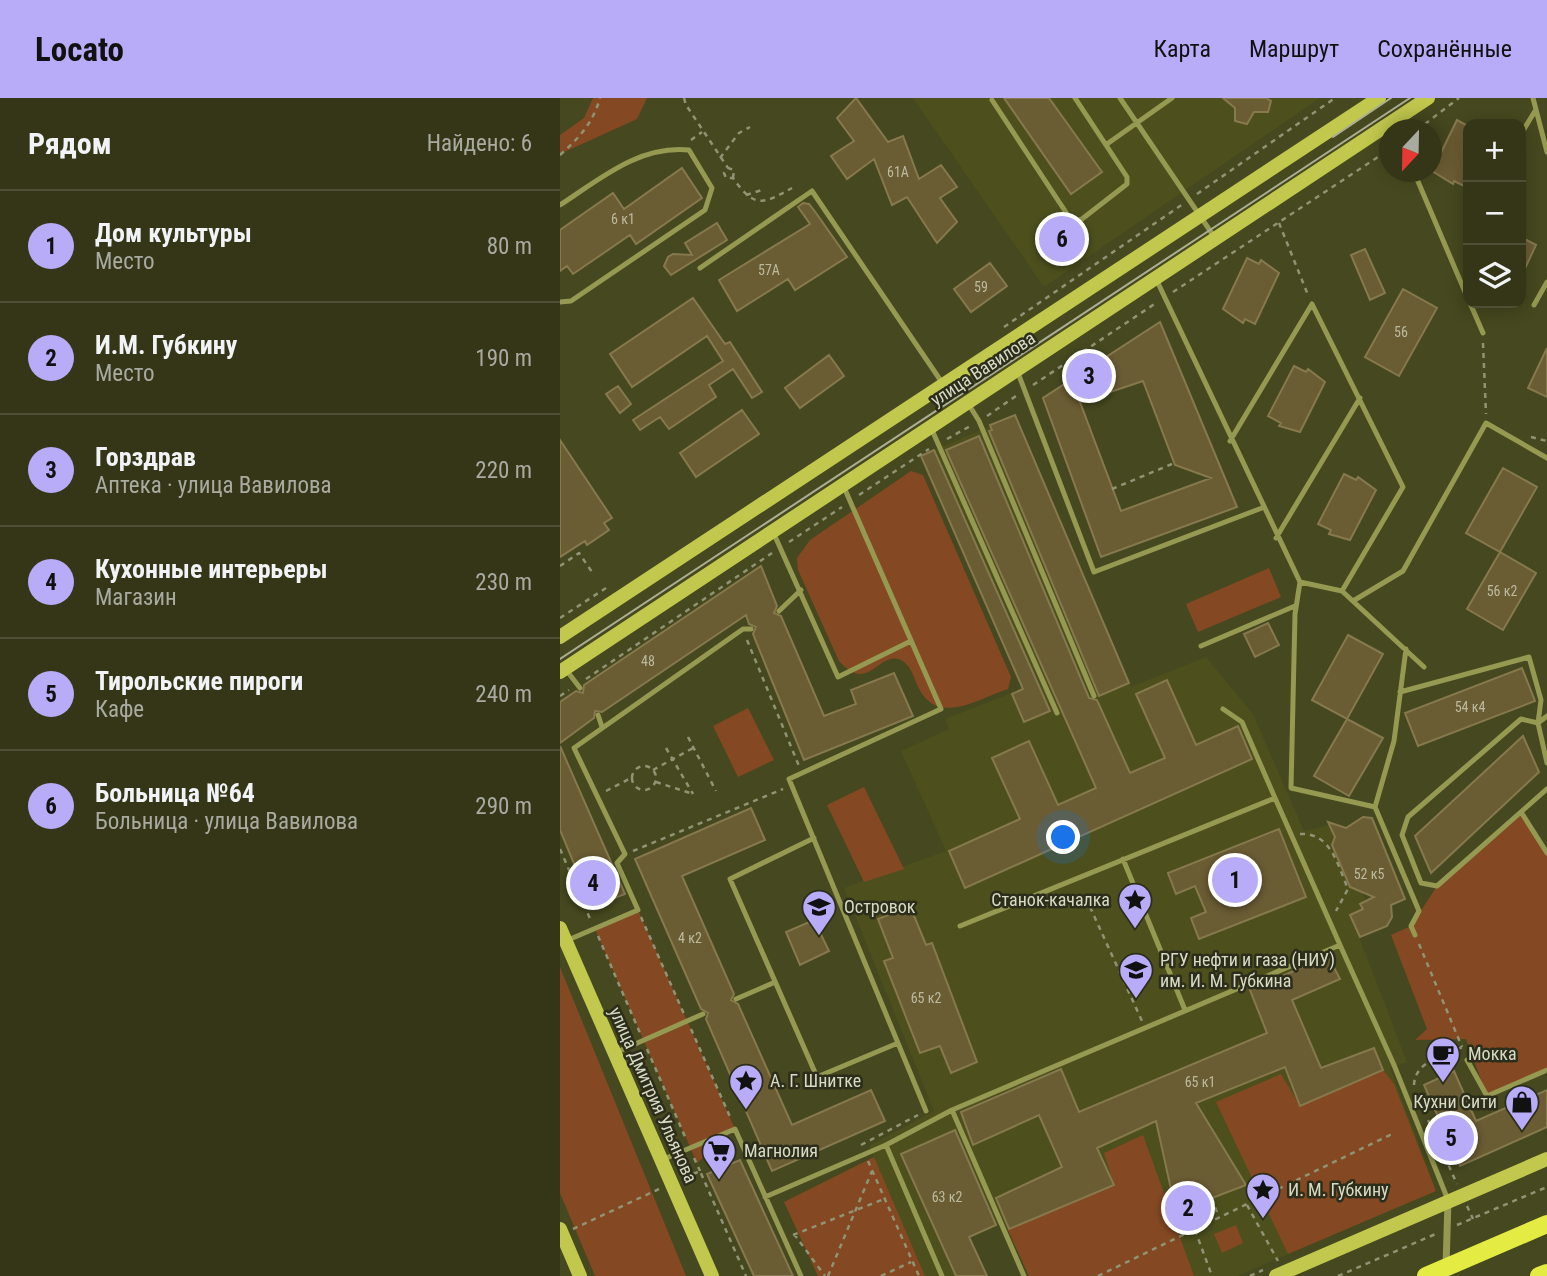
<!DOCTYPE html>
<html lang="ru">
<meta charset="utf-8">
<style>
body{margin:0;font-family:"Roboto Condensed",sans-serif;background:#3f4124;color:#f1f3f6}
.controls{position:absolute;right:21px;top:21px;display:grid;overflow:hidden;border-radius:14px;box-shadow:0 4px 18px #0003}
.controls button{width:63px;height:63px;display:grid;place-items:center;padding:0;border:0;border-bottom:2px solid #4e5036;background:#343617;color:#f1f3f6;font:35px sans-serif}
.compass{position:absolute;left:819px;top:21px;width:63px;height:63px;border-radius:50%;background:#343617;box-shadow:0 4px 18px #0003;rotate:202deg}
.you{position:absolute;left:504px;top:740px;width:24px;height:24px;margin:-18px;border:5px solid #fff;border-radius:50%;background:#1a73e8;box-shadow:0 0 0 10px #1a73e833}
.badge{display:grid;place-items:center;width:46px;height:46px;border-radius:50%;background:#b8abf7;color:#111;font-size:23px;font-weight:700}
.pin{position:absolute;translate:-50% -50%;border:4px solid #fff;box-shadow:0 2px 7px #0006}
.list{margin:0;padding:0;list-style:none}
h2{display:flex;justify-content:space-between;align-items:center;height:91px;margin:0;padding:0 28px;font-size:30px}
h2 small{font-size:23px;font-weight:400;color:#a9aba1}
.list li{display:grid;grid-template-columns:46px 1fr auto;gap:21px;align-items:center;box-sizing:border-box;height:112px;padding:0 28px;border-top:2px solid #4e5036}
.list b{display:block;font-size:26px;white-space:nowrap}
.list p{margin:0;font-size:23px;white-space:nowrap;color:#a9aba1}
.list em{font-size:23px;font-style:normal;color:#a9aba1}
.icon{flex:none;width:38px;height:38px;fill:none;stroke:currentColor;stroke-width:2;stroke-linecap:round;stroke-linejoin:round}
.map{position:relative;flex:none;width:987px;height:1178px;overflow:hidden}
header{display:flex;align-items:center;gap:42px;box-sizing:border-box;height:98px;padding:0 35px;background:#b8abf7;color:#111}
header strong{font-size:33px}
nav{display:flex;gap:38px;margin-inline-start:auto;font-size:24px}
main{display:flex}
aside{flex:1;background:#343617}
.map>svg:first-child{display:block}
</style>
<header>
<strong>Locato</strong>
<nav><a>Карта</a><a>Маршрут</a><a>Сохранённые</a></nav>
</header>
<main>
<aside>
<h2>Рядом<small>Найдено: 6</small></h2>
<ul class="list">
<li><span class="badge">1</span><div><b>Дом культуры</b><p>Место</p></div><em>80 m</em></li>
<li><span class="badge">2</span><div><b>И.М. Губкину</b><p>Место</p></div><em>190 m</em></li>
<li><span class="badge">3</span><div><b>Горздрав</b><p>Аптека · улица Вавилова</p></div><em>220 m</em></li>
<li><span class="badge">4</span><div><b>Кухонные интерьеры</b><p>Магазин</p></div><em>230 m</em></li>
<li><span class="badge">5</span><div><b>Тирольские пироги</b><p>Кафе</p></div><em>240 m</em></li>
<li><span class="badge">6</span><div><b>Больница №64</b><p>Больница · улица Вавилова</p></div><em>290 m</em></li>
</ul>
</aside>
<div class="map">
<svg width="987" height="1178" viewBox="0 0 987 1178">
<rect width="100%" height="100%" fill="#46481f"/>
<path fill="#4d501d" d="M353,0H760L484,189Z
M455,317L571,589L646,559L693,616L744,733L770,727L818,828L798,836L847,964L830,970L876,1093L677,1178H469L444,1124L410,1139L427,1178H365L309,1048L374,1013L284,790L386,753L341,653L389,631L385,621L462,591L361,358Z"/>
<path fill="#844922" d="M33,0H87L77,21L0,56V37L24,20Z
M351,373L363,377L451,579L448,591C413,603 374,630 356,584C353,576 349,566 341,562C318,552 309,597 279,563L238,472L237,460L250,442Z
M709,470L721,499L638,534L626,506Z
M188,610L214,662L178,679L153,628Z
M304,689L344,771L304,784L267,707Z
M961,714L987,755V972L927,998L906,941L855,942L867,931L831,837L851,828L877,788Z
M78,812L175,1031L137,1065L35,831Z
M0,869L126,1178H35L0,1095Z
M823,972L834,986L876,1093L728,1156L656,1004L721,976L740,1008Z
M583,1037L634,1178H469L448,1132L554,1087L544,1055Z
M314,1059L365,1178H258L224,1104Z
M676,1127L683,1145L662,1155L654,1136Z"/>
<path fill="#6a5c33" stroke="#87794e" stroke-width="2" fill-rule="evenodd" d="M296,0L328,44L343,38L359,81L381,67L397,89L380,100L397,124L377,145L347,99L332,107L314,61L287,81L271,58L294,43L277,20Z
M444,0H489L542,74L511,96Z
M663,0H706L711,3L708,14H694L687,26L675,23V10Z
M897,22L908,28V80L904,88L894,83L893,86L872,73Z
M122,70L142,100L76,146L70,137L13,176L7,168L0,173V132L53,95L64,111Z
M243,105L249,106L256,115L287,159L235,192L228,181L177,213L159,182L250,126L238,109Z
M157,125L167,142L111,177L104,168L108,159L113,156L132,157L125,145Z
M961,139L976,147L961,179Z
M805,151L825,195L810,202L791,157Z
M687,160L699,166L701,162L719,175L695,226L685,221L683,225L663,211Z
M430,165L447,188L411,214L394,191Z
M843,191L877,210L839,278L805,259Z
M133,200L165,246L170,244L202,294L192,300L173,271L149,287L156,299L109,331L100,319L80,332L73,322L163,263L147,238L72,289L50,256Z
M600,224L677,409L541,459L483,300ZM583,283L615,367L651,380L561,413L520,304Z
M987,250V299L968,290Z
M269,257L284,278L240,310L225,290Z
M734,268L746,274L748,271L765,284L740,334L719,328L721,325L708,318Z
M58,288L71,306L60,315L46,296Z
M182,312L199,336L136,379L120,355Z
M455,317L569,585L539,598L429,333L432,332L430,327Z
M419,338L529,600L537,602L570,675L605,660L576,596L607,582L636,647L678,628L692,661L405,790L389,753L460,721L432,660L469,643L498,707L536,690L386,352Z
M0,342L52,420L44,425L49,432L27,447L25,443L0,459Z
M374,352L490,613L464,624L452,596L463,591L361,358Z
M943,370L977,389L940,454L906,435Z
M784,376L796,382L798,379L816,392L790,442L769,436L771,432L758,426Z
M940,454L976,475L943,532L907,511Z
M201,468L217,508L214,515L221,518L264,618L296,606L291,592L334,575L353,618L244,662L193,536L196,529L189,526L186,517L42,614L35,613L34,620L0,645V604L16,593L23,595L24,587Z
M708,525L719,547L695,559L684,536Z
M788,537L823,556L787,621L752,602Z
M962,570L975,603L858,648L845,615Z
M787,621L823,640L789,698L754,678Z
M963,638L979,674L871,775L855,738Z
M0,648L65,796L32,809L0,732Z
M191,710L205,742L122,778L174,896L171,902L178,906L232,1027L311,992L325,1023L212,1073L146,921L148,915L141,911L75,761Z
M803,719L812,720L845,801L831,807L832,819L827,828L800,839L790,817L803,811L800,806L814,799L790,789L772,747L775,739L768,724L786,730Z
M719,731L746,799L639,841L631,820L646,814L635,788L616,796L608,775Z
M350,808L366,847L372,845L417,964L391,975L380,948L360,955L324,863L333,860L318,821Z
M254,822L269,853L240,867L226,834Z
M768,858L780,881L732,902L761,970L814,950L823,972L740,1008L725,969L636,1005L686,1087L616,1114L596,1023L537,1050L554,1087L449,1131L436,1100L502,1069L479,1017L413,1047L401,1014L501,971L519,1014L707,935L690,892Z
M894,973L916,1023L987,992V1029L900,1068L864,987Z
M395,1032L436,1127L409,1139L427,1178H396L341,1056Z
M180,1062L233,1178H194L165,1115L147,1076Z"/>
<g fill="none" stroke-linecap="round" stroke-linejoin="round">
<path stroke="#919474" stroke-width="2.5" stroke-dasharray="5 5" stroke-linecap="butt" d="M124,0L126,7L168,70
M857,32L899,0
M131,42L142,34
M0,57C19,40 33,25 40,0
M160,60L179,35L190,29
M173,80L174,72L168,70L164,75L166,80H173C194,110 202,107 232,90
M637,96L775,0
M186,97L202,92
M719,125L748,197
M613,194L830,51
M444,229L623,106
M923,245L926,316
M473,287L596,205
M427,318L456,298
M971,339L987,343
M387,341L412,327
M552,391L612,366
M299,397L369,351
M229,444L282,409
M0,468L19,455L32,474
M0,520L46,490
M187,542L239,668
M26,581L212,455
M0,598L9,592
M128,639L156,693
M106,650L133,696
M72 680a12 12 0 1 1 24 0a12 12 0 1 1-24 0Z
M93,672L133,650
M96,684L133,696
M46,693L71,680
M740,736C771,734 778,768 788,791L776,813
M0,751L31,823
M73,753L223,691
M530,809L582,923
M81,819L124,916
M38,838L80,935
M859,846L902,949
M131,931L171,1021
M87,951L126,1041
M854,987C855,963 883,958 902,949
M868,1022L897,1086
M301,1047L358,1017
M134,1060L140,1073
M308,1063L359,1178
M124,1080L140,1073L186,1178
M652,1100L659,1120
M687,1107L718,1163
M907,1108L913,1121
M897,1127L987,1089
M13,1131L99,1091
M635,1132L652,1178
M234,1136L265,1178
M233,1137L324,1101
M268,1178L312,1073
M321,1178L351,1164
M538,1178L832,1036
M690,1178L703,1172
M778,1178L878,1135"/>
<path stroke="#959951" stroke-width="5" d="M560,0L655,140
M973,0L987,54
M432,2L509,119L515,123L522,121L567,86V79L515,0
M961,36L975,13
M547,46L612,0
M854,74L908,201
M0,107C40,81 79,47 129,52L152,90L145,112L11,203L0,204
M140,170L252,93L383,286
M597,183L740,484L735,516L731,690L815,709L834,643L846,551
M910,205L923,235
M974,207L987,184
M458,275L534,474L702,410
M409,307L419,323L534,598
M372,332L497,615
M670,343L752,206L843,389L782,493
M283,387L381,611L229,681L366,1013
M214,436L278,579L351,543
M716,440L800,300
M740,484L782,493L864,569
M793,503L843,473L926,325L987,360
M219,513L241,492
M641,548L735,508
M7,573L20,590
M840,594L969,559L981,602L978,625L987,665
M663,611L682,624L715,700
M38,617L42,629
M978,625L961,621L848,719L842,737L861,785L877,788L987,691
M978,625L987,618
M815,709L859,813L851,828L855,837
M961,714L987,755
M254,740L170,781L257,979L338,945
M563,761L625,912
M400,828L715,700L780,847
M8,842L78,812L57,765L65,756L14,650L183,531H191
M176,901L213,885
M57,954L143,916
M907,962L927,998L987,972
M104,1061L175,1031L241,1178
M205,1099L326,1047
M382,1178L326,1047L392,1012
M464,1178L392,1012L780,847L834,967L888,1102"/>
<path stroke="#959951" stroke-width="7" d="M886,1168L888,1103"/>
<path stroke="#c2c84d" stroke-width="14" d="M0,539L819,0
M0,574L868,0
M0,830L152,1178
M0,1131L20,1178
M716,1178L987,1061"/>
<path stroke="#e4eb43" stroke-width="18" d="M866,1178L987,1126
M979,1178L987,1175"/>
<path stroke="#acaf92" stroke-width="2" d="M773,39L831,0
M0,561L850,0"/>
</g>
<defs>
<g id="sight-pin" transform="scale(1.75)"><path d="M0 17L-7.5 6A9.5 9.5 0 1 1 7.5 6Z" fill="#b8abf7" stroke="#2c2d1b"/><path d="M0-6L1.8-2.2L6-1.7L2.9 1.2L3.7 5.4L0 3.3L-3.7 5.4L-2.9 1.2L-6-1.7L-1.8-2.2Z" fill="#111"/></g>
<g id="school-pin" transform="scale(1.75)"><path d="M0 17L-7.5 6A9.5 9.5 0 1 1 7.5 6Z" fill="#b8abf7" stroke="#2c2d1b"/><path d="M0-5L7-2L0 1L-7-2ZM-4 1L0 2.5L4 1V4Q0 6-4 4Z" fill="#111"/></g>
<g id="university-pin" transform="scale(1.75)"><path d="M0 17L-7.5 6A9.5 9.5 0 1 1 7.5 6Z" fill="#b8abf7" stroke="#2c2d1b"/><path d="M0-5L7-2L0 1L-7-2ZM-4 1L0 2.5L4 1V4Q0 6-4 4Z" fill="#111"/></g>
<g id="cafe-pin" transform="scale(1.75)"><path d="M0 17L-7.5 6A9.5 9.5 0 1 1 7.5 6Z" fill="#b8abf7" stroke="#2c2d1b"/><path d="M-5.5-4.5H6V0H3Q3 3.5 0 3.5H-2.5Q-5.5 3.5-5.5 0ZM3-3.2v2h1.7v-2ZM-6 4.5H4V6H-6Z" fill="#111"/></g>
<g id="shop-pin" transform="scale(1.75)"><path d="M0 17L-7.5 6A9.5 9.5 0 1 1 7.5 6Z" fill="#b8abf7" stroke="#2c2d1b"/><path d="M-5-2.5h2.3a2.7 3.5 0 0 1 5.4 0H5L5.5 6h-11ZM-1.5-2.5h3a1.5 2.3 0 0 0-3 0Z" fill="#111"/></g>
<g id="supermarket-pin" transform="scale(1.75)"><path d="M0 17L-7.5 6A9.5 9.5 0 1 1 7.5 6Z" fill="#b8abf7" stroke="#2c2d1b"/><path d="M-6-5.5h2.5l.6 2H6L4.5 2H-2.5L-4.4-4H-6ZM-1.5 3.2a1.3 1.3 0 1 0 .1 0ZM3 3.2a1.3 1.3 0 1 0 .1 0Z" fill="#111"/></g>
</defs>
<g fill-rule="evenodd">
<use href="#sight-pin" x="575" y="802"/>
<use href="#school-pin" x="259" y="809"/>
<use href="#university-pin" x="576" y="872"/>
<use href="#cafe-pin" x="883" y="956"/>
<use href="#sight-pin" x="186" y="983"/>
<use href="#shop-pin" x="962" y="1004"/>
<use href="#supermarket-pin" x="159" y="1053"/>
<use href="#sight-pin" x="703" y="1092"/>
</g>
<g text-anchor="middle" stroke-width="5" stroke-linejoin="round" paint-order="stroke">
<g font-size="14" fill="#bcbba0">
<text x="338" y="79">61А</text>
<text x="63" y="126">6 к1</text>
<text x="209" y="177">57А</text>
<text x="421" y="194">59</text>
<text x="841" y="239">56</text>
<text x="942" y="498">56 к2</text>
<text x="88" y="568">48</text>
<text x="910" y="614">54 к4</text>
<text x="809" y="781">52 к5</text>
<text x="130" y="845">4 к2</text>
<text x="366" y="905">65 к2</text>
<text x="640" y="989">65 к1</text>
<text x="387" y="1104">63 к2</text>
</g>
<g font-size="18" fill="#d8dbc4" stroke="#2c2d1b">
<text transform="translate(423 271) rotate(-33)" y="6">улица Вавилова</text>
<text transform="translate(93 997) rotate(66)" y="6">улица Дмитрия Ульянова</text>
</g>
<g font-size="18" fill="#d8dbc4" stroke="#2c2d1b" text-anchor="start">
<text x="550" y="808" text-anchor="end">Cтанок-качалка</text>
<text x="284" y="815">Островок</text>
<text x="600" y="868">РГУ нефти и газа (НИУ)<tspan x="600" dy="21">им. И. М. Губкина</tspan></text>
<text x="908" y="962">Мокка</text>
<text x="210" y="989">А. Г. Шнитке</text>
<text x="937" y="1010" text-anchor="end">Кухни Сити</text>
<text x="184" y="1059">Магнолия</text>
<text x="728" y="1098">И. М. Губкину</text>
</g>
</g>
</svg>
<div class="controls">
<button>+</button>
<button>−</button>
<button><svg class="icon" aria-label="layers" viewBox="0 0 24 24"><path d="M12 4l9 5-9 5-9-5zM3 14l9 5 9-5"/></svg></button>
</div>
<svg class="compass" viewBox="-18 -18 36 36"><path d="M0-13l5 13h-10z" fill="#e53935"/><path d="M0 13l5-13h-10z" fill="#a9aba1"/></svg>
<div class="you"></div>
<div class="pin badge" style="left:675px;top:782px">1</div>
<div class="pin badge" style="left:628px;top:1110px">2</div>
<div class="pin badge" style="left:529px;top:278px">3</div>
<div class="pin badge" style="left:33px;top:785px">4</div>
<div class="pin badge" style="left:891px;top:1040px">5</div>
<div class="pin badge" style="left:502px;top:141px">6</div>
</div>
</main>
